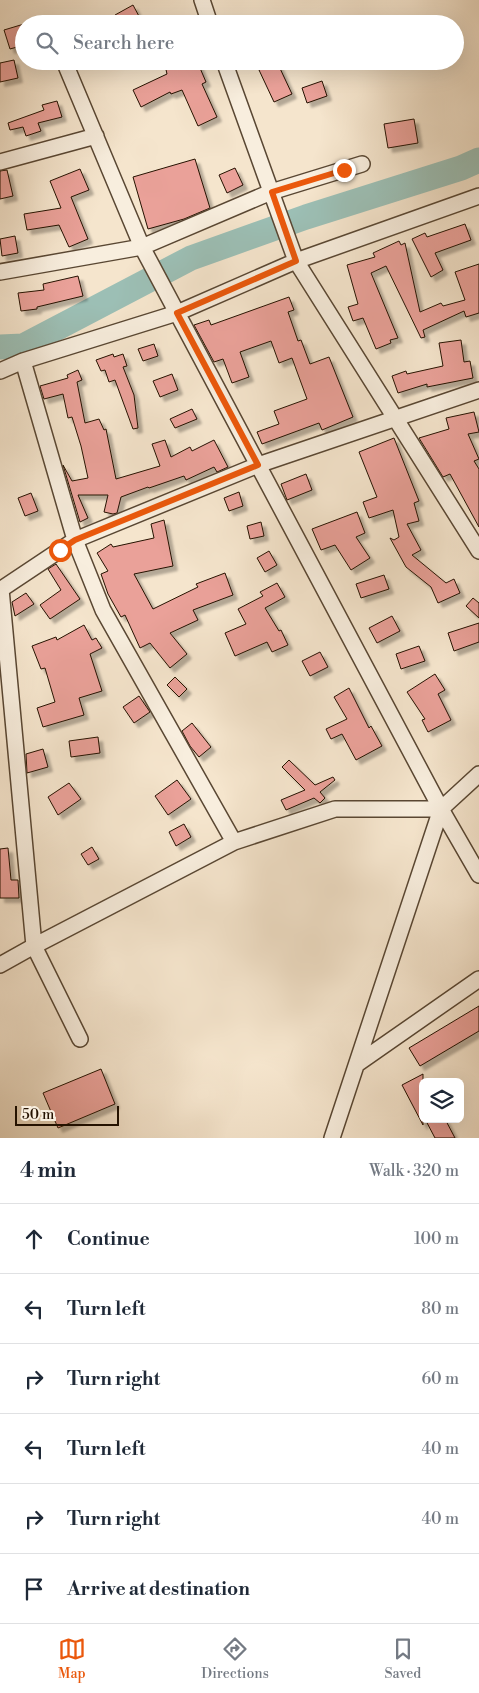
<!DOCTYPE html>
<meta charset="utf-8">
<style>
body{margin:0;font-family:"Libre Bodoni",serif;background:#f2f2f3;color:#1f2937}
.controls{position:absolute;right:15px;bottom:15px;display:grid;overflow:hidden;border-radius:8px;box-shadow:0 5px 20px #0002}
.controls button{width:45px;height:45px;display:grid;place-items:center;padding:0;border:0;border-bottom:1px solid #e0e1e3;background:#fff;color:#1f2937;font:25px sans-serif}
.scale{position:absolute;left:15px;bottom:12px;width:104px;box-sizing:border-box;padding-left:5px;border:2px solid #251200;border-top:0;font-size:14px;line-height:18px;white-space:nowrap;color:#251200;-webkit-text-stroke:4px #f8eede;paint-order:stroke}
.stop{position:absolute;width:15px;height:15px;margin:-11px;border:4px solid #ea580c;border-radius:50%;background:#fff}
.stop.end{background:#ea580c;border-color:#fff;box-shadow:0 1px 5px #0008}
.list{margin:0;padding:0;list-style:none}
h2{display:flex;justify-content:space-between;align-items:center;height:65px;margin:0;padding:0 20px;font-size:21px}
h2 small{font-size:16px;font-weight:400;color:#747a83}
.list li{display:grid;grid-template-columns:32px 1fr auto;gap:15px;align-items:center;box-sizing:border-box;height:70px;padding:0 20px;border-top:1px solid #e0e1e3}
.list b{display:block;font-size:19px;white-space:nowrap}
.list em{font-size:16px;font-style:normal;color:#747a83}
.icon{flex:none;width:28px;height:28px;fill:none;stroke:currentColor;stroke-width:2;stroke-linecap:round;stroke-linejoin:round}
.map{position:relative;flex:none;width:479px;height:1138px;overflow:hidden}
.search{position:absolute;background:#fff;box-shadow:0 5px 20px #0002;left:15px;right:15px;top:15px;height:55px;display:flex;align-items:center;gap:12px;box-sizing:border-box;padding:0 18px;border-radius:28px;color:#747a83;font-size:19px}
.sheet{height:485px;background:#fff}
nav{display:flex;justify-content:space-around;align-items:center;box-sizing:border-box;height:70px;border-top:1px solid #e0e1e3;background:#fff;font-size:14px;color:#747a83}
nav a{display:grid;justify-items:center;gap:2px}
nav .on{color:#ea580c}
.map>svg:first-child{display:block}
</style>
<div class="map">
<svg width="479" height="1138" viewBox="0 0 479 1138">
<defs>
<filter id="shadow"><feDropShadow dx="4.5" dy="4.5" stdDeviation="1" flood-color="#0004"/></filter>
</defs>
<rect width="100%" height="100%" fill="#f5e5cd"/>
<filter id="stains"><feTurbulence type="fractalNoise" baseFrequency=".004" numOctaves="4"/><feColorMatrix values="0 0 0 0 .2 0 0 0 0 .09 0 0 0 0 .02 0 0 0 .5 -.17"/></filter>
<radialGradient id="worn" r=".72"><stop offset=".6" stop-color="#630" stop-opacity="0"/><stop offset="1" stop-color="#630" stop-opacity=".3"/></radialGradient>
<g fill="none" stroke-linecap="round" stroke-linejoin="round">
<path stroke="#9cbfb5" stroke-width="25" d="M0,347L23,346L191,258L306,217L461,168L479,160"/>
</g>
<path fill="#eaa199" stroke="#251200" filter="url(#shadow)" d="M133,5L141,20L135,24H120L115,15Z
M24,24V45L10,49L4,30Z
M14,60L18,78L0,82V63Z
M164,61H197L206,82L202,84L217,117L198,126L182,90L171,94L170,92L141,107L133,90L167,74Z
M277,62L292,94L274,102L259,70Z
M322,81L327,96L307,103L302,88Z
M57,101L62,117L38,123L41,131L26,136L23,127L10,130L8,123L44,110L42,105Z
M414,119L418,143L388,148L384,124Z
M195,159L210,208L184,219L148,229L133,177Z
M235,168L243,185L227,193L219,175Z
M80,169L89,190L71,197L88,239L69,247L59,225L27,230L24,214L61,208L50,181Z
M7,170L13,196L0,199V171Z
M465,224L471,240L435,253L443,270L431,277L412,239L425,233L427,237Z
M15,236L18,253L2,256L0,239Z
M399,241L401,245L405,243L420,312L441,303L443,306L465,300L455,272L479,264V313L466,317L464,311L423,330L425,337L421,338L386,266L371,273L398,338L390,340L391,343L376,349L363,318L353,321L348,307L358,304L347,265L375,257L373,253Z
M78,276L83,296L37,307V309L21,311L18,293L44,290L43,284Z
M289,297L294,310L288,312L298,341L301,340L310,364L329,357L353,417L322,430L319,423L262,444L257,432L279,424L274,411L307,399L292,358L279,363L271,341L240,352L249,377L232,383L223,359L214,362L194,325L209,320L211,325Z
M461,340L464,362L470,361L473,378L427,387V384L398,393L392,376L406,371L407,374L443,366L439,343Z
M154,344L158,356L143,361L138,349Z
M113,354L114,357L123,354L127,366L123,367L134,395L138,428L133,429L115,380L109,382L105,370L101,371L96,360Z
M78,370L82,380L77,382L85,423L99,419L104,430L106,429L116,479L160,466L152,444L165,440L171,457L190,447L192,451L214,440L228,467L217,472L214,467L186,480L184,476L149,488L148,487L121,497L117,513L113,514L104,512L108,495H78L88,518L80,522L63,465L72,481L88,478L81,446L72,417L68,418L63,394L44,399L40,386L68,378L67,375Z
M172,374L178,390L160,397L153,381Z
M192,409L197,419L175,428L170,419Z
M474,412L479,432L468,434L479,459L474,461L479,469V527L450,474L443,477L419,438L449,429L446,418Z
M394,438L419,501L414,503L419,521L407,524L421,550L412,555L446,583L454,579L460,593L438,603L431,587L406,567L390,538L394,540L399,537L393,510L369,518L363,502L377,497L359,452Z
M306,474L312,490L287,500L281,484Z
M239,492L243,506L229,511L224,498Z
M31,493L38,511L25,516L18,498Z
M357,512L365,533L356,537L370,558L351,570L335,545L321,550L312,529Z
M164,520L173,566L134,574L153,609L198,587L196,584L225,573L233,595L193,610L198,620L170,633L187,654L170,668L150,643L140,648L125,615L121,617L108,594L101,574L108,571L97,553L111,544L113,547L154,538L151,524Z
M261,522L264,536L250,539L247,526Z
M269,551L277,565L265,572L257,558Z
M56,564L80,599L50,619L40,605L61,590L48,569Z
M384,575L389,589L361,598L356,584Z
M277,583L285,597L265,608L279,631L281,630L288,645L272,652L267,642L235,656L225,633L246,624L238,609L263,596L260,592Z
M26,593L34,604L15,616L12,602Z
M473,598L479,603V618L466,606Z
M392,616L400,631L377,643L369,628Z
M479,623V642L454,651L448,633Z
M84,625L92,640L96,638L102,648L90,654L102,691L79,698L84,715L43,727L37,708L55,702L45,668L41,669L32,646L56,637L57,640Z
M419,646L425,661L401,669L396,654Z
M320,652L328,667L310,676L302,661Z
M435,674L445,690L438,694L451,720L428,732L422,720L425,719L407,692Z
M175,677L187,689L179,697L167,685Z
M349,688L369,728L371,726L382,746L356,760L342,734L331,739L326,729L347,719L334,697Z
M139,696L150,712L134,723L123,707Z
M192,723L211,747L199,757L190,746L182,731Z
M98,737L100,753L71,757L69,741Z
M43,749L48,767L27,773L26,754Z
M289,760L315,785L333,777L335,780L320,792L325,798L320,803L314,798L286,810L281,800L305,790L282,767Z
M177,780L191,799L168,815L155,796Z
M69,783L81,799L58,815L48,797Z
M184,824L191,837L176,846L169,832Z
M92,847L99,859L88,865L81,854Z
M8,848L11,880H18L19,898H0V849Z
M479,1006V1031L420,1066L409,1048Z
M101,1069L115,1104L58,1128L43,1093Z
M423,1074V1125L402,1085Z
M425,1119H445L455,1138H435Z"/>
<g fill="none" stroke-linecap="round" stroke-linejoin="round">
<g stroke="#594733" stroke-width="18">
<path id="street" d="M202,0L210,24
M64,61L142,247L441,809L479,875
M224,61L296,261L479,551
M0,162L96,136
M0,272L142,247L271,192L362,164
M23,361L75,540L103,610L234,842
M0,371L23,361L177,313L296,261L479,196
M1,589L34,946L80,1039
M0,590L75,540L258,465L479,390
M0,965L34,946L234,842L335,809H441
M357,1064L479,979
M332,1138L441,809L479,774"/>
</g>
<use href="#street" stroke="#f8eede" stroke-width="15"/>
</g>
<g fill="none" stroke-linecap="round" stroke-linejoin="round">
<path stroke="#ea580c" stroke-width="6" d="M60,550L75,540L258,465L177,313L296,261L272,192L344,170"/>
</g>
<rect width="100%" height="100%" filter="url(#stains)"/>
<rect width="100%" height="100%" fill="url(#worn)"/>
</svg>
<div class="controls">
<button><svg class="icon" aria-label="layers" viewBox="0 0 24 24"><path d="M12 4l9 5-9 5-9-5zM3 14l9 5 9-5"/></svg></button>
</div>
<div class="scale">50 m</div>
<div class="stop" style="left:60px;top:550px"></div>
<div class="stop end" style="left:344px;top:170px"></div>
<div class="search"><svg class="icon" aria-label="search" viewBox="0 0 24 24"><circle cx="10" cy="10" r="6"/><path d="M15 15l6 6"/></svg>Search here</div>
</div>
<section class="sheet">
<h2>4 min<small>Walk · 320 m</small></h2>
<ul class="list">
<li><svg class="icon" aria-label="ahead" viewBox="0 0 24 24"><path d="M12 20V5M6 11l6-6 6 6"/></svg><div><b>Continue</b></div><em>100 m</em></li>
<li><svg class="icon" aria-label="left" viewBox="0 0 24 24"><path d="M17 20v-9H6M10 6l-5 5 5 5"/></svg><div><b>Turn left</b></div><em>80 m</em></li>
<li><svg class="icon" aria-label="right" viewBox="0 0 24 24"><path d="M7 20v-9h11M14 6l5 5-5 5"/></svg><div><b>Turn right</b></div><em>60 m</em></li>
<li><svg class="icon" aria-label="left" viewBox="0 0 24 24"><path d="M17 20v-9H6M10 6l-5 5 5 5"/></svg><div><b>Turn left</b></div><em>40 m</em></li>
<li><svg class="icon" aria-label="right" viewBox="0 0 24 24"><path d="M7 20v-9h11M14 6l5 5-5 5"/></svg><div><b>Turn right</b></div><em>40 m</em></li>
<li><svg class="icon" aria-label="arrive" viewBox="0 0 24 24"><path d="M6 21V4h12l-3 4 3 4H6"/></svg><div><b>Arrive at destination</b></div></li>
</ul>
</section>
<nav>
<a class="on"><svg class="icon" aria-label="map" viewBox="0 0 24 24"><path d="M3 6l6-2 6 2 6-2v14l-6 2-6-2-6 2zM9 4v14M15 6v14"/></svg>Map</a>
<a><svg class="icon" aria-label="directions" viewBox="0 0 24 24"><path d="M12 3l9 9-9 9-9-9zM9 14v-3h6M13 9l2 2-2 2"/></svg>Directions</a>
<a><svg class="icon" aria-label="saved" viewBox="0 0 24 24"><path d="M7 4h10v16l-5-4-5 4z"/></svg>Saved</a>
</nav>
